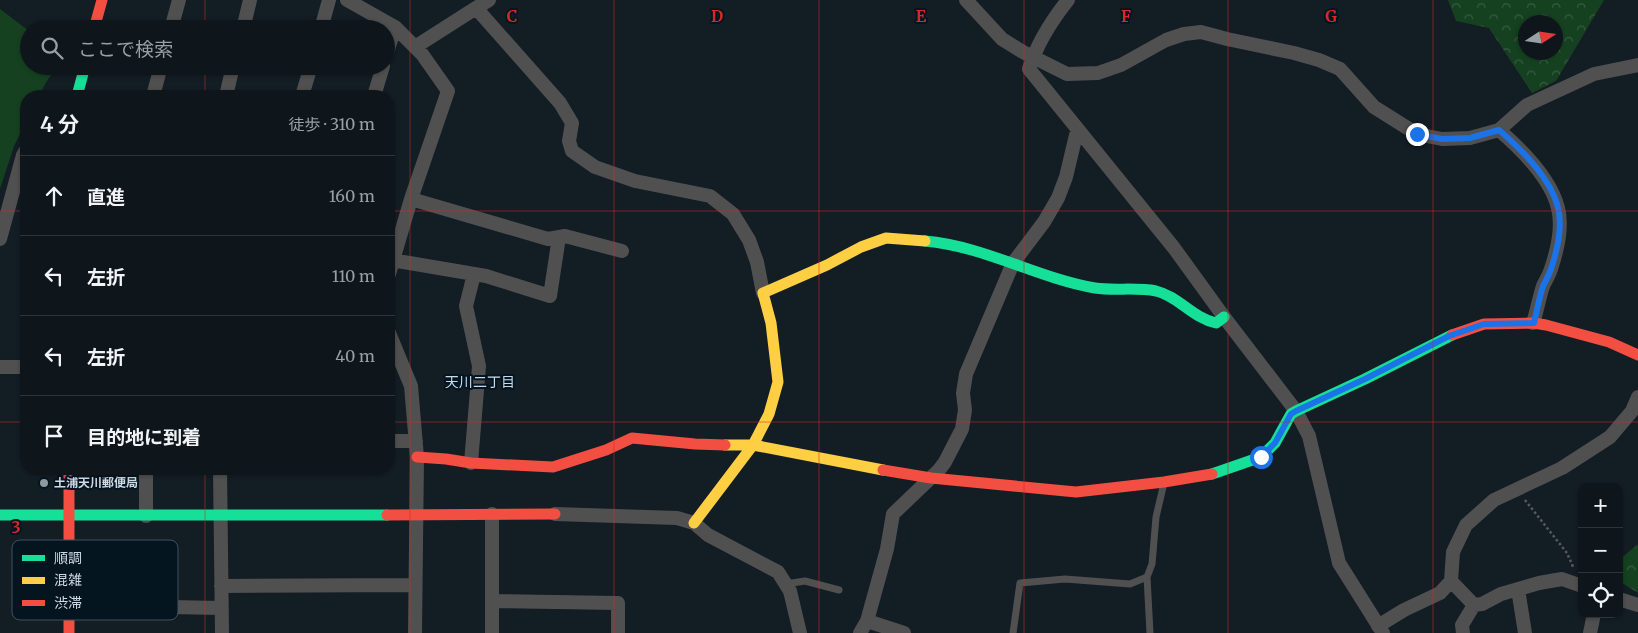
<!DOCTYPE html>
<html lang="ja">
<meta charset="utf-8">
<style>
body{margin:0;font-family:Merriweather,"Noto Sans JP",serif;background:#1c2328;color:#f1f3f6}
.controls{position:absolute;right:15px;bottom:15px;display:grid;overflow:hidden;border-radius:10px;box-shadow:0 1px 4px #0004}
.controls button{width:45px;height:45px;display:grid;place-items:center;padding:0;border:0;border-bottom:1px solid #2e353a;background:#0e161b;color:#f1f3f6;font:25px sans-serif}
.compass{position:absolute;left:1518px;top:15px;width:45px;height:45px;border-radius:50%;background:#0e161b;box-shadow:0 1px 4px #0004;rotate:78deg}
.stop{position:absolute;width:15px;height:15px;margin:-11px;border:4px solid #1a73e8;border-radius:50%;background:#fff}
.stop.end{background:#1a73e8;border-color:#fff;box-shadow:0 1px 5px #0008}
.list{margin:0;padding:0;list-style:none}
h2{display:flex;justify-content:space-between;align-items:center;height:65px;margin:0;padding:0 20px;font-size:21px}
h2 small{font-size:16px;font-weight:400;color:#9b9fa3}
.list li{display:grid;grid-template-columns:32px 1fr auto;gap:15px;align-items:center;box-sizing:border-box;height:80px;padding:0 20px;border-top:1px solid #2e353a}
.list b{display:block;font-size:19px;white-space:nowrap}
.list em{font-size:16px;font-style:normal;color:#9b9fa3}
.icon{flex:none;width:28px;height:28px;fill:none;stroke:currentColor;stroke-width:2;stroke-linecap:round;stroke-linejoin:round}
.map{position:relative;flex:none;width:1638px;height:633px;overflow:hidden}
.search{position:absolute;background:#0e161b;box-shadow:0 1px 4px #0004;left:20px;top:20px;width:375px;height:55px;display:flex;align-items:center;gap:12px;box-sizing:border-box;padding:0 18px;border-radius:28px;color:#9b9fa3;font-size:19px}
.panel{position:absolute;background:#0e161b;box-shadow:0 1px 4px #0004;left:20px;top:90px;width:375px;height:385px;border-radius:20px}
.map>svg:first-child{display:block}
</style>
<div class="map">
<svg width="1638" height="633" viewBox="0 0 1638 633">
<defs>
<pattern id="forest-crowns" width="20" height="18" patternUnits="userSpaceOnUse" patternTransform="scale(1.25)"><rect width="20" height="18" fill="#164121"/><path d="M2 6a3 3 0 1 1 6 0M12 15a3 3 0 1 1 6 0" fill="none" stroke="#375c41"/></pattern>
</defs>
<rect width="100%" height="100%" fill="#131d24"/>
<path fill="#164121" d="M0,9L29,31V66H57L45,84L39,96H26V122L14,146L0,189Z"/>
<path fill="url(#forest-crowns)" fill-rule="evenodd" d="M1448,0H1604L1556,81L1532,93L1489,28L1456,21ZM1526,22H1556V52H1526Z
M1638,544V593L1619,581V560Z"/>
<g fill="none" stroke-linecap="round" stroke-linejoin="round">
<path stroke="#59595c" stroke-width="2.5" stroke-dasharray="2.5 2.5" stroke-linecap="butt" d="M1525,500L1567,553L1574,569"/>
<path stroke="#515051" stroke-width="7" d="M1147,577L1150,633
M785,584L805,581L839,590
M1013,633L1020,583L1065,579L1130,584L1147,577L1152,564L1156,517L1164,483"/>
<path stroke="#515051" stroke-width="14" d="M347,0L395,27L422,54L448,91L411,199L389,274
M966,0L1002,39L1023,52L1067,74L1098,73L1121,65L1166,40L1184,34L1201,32L1227,39L1294,53L1319,60L1340,69L1374,107L1417,134L1442,139L1470,138L1499,130L1527,105L1594,74L1638,65
M1068,0C1052,20 1037,44 1029,69L1174,248L1224,317L1296,411L1309,436L1339,563L1383,633
M476,8L489,0
M171,29L179,0
M243,29L250,0
M321,29L329,0
M415,47L476,8L560,103L572,123L569,141L572,151L595,167L635,181L710,196L733,214L749,240L757,262L763,293
M386,56L395,27
M153,96L161,66
M226,96L233,66
M302,96L311,66
M374,96L383,66
M1499,130C1521,149 1551,179 1558,208C1563,227 1557,251 1551,269C1549,275 1546,280 1543,286C1539,298 1537,311 1533,323
M411,199L548,239L565,236L622,251
M0,239L23,155L26,150
M392,260L486,276L550,296L559,237
M389,333L411,386L417,457L415,633
M0,367H26
M389,441H416
M471,463L479,366L466,306L474,274
M220,469L222,633
M555,514L677,518L694,523L708,535L778,572L790,591L800,633
M146,516V469
M1451,581L1474,605
M221,586L415,585
M1518,589L1525,633
M1619,599L1638,605
M492,601L618,603V633
M69,605L221,608
M867,621L904,633
M1378,626L1404,610L1440,593L1451,581L1453,552L1466,525L1494,500L1562,468L1610,437L1632,411L1638,397
M492,633V514
M860,633L867,621L887,549L893,514L939,470L945,462L962,429L965,410L963,393L966,374L1013,263L1044,222L1058,198L1066,177L1076,135L1079,131
M1463,633L1462,625L1474,605L1482,604L1501,594L1539,583L1562,579L1582,586
M1590,633L1594,614"/>
<path stroke="#16e098" stroke-width="11" d="M77,96L85,66
M925,241C984,246 1037,278 1095,288C1114,291 1136,287 1156,291C1178,296 1193,318 1216,323L1224,317
M1212,474L1261,457L1275,443L1291,414L1296,411L1365,379L1452,335
M0,515H387"/>
<path stroke="#ffcf43" stroke-width="11" d="M725,445H753L769,414L778,382L771,323L763,293L827,265L861,247L886,238L925,241
M694,523L753,445L883,470"/>
<path stroke="#f24e42" stroke-width="11" d="M94,29L102,0
M1452,335L1484,324L1533,323L1546,325L1609,342L1638,355
M417,457L446,459L471,463L553,467L606,450L632,438L695,444L725,445
M69,469V633
M883,470L931,478L1076,492L1164,482L1212,474
M387,515L555,514"/>
</g>
<g fill="none" stroke-linecap="round" stroke-linejoin="round">
<path stroke="#1a73e8" stroke-width="6" d="M1261,457L1275,443L1291,414L1296,411L1365,379L1449,336L1484,324L1534,323C1537,311 1539,298 1543,286C1546,280 1549,275 1551,269C1557,251 1563,227 1558,208C1551,179 1521,149 1499,130L1470,138L1442,139L1417,134"/>
</g>
<path fill="none" stroke="#d62828" stroke-width="1" stroke-opacity="0.55" d="M205,0V29M410,0V633M614,0V633M819,0V633M1024,0V633M1228,0V633M1433,0V633M205,66V96M0,211H26M389,211H1638M0,422H26M389,422H1638M205,469V633"/>
<circle fill="#8d98a0" stroke="#051520" stroke-width="2" cx="44" cy="483" r="5"/>
<g text-anchor="middle" stroke-width="4" stroke-linejoin="round" paint-order="stroke">
<g font-size="12" font-weight="bold" fill="#cfdae3" stroke="#051520" text-anchor="start">
<text x="54" y="487">土浦天川郵便局</text>
</g>
<g font-size="14" fill="#c5daeb" stroke="#051520">
<text x="480" y="387">天川二丁目</text>
</g>
</g>
<rect x="12" y="540" width="166" height="80" rx="8" fill="#051520" stroke="#42505a" stroke-width="1"/>
<rect x="22" y="555" width="23" height="6" fill="#16e098"/>
<rect x="22" y="577" width="23" height="7" fill="#ffcf43"/>
<rect x="22" y="600" width="23" height="6" fill="#f24e42"/>
<g font-size="14" fill="#cfdae3">
<text x="54" y="563">順調</text>
<text x="54" y="585">混雑</text>
<text x="54" y="608">渋滞</text>
</g>
<g font-size="16" text-anchor="middle" font-weight="bold" fill="#d62828" stroke="#051520" stroke-width="4" stroke-linejoin="round" paint-order="stroke">
<text x="512" y="22">C</text>
<text x="717" y="22">D</text>
<text x="921" y="22">E</text>
<text x="1126" y="22">F</text>
<text x="1331" y="22">G</text>
<text x="16" y="533">3</text>
</g>
</svg>
<div class="controls">
<button>+</button>
<button>−</button>
<button><svg class="icon" aria-label="locate" viewBox="0 0 24 24"><circle cx="12" cy="12" r="6"/><path d="M12 2v4M12 18v4M2 12h4M18 12h4"/></svg></button>
</div>
<svg class="compass" viewBox="-18 -18 36 36"><path d="M0-13l5 13h-10z" fill="#e53935"/><path d="M0 13l5-13h-10z" fill="#9b9fa3"/></svg>
<div class="stop" style="left:1261px;top:457px"></div>
<div class="stop end" style="left:1417px;top:134px"></div>
<div class="search"><svg class="icon" aria-label="search" viewBox="0 0 24 24"><circle cx="10" cy="10" r="6"/><path d="M15 15l6 6"/></svg>ここで検索</div>
<section class="panel">
<h2>4 分<small>徒歩 · 310 m</small></h2>
<ul class="list">
<li><svg class="icon" aria-label="ahead" viewBox="0 0 24 24"><path d="M12 20V5M6 11l6-6 6 6"/></svg><div><b>直進</b></div><em>160 m</em></li>
<li><svg class="icon" aria-label="left" viewBox="0 0 24 24"><path d="M17 20v-9H6M10 6l-5 5 5 5"/></svg><div><b>左折</b></div><em>110 m</em></li>
<li><svg class="icon" aria-label="left" viewBox="0 0 24 24"><path d="M17 20v-9H6M10 6l-5 5 5 5"/></svg><div><b>左折</b></div><em>40 m</em></li>
<li><svg class="icon" aria-label="arrive" viewBox="0 0 24 24"><path d="M6 21V4h12l-3 4 3 4H6"/></svg><div><b>目的地に到着</b></div></li>
</ul>
</section>
</div>
